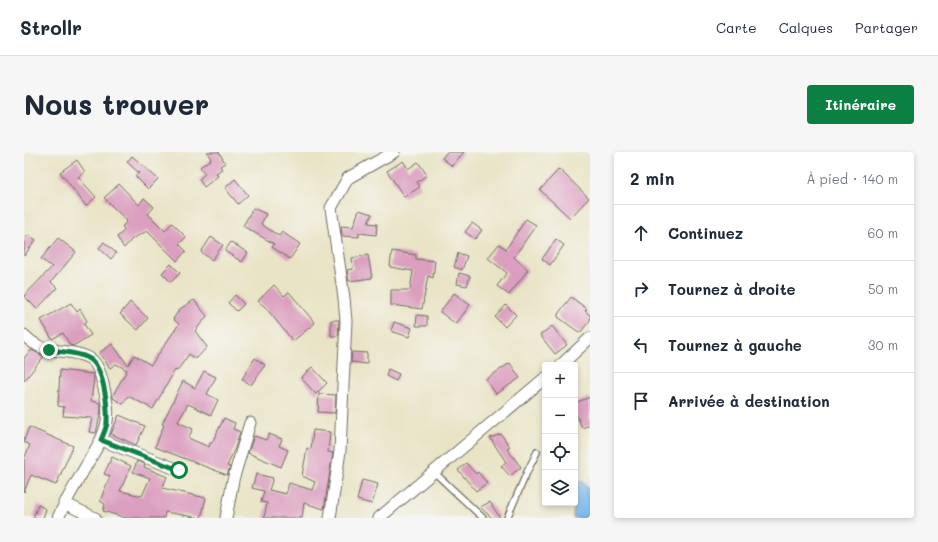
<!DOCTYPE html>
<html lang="fr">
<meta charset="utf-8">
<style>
body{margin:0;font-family:Mali,sans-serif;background:#f6f6f7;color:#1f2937}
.controls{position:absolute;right:12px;bottom:12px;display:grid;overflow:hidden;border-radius:4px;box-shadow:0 2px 6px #0003}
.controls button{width:36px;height:36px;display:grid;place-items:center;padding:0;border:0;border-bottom:1px solid #e0e1e3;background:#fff;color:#1f2937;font:20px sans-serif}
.stop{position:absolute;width:12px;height:12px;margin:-9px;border:3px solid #0b8043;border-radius:50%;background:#fff}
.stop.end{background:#0b8043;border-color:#fff;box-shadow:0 1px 4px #0008}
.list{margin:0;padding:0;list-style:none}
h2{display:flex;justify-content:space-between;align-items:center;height:52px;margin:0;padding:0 16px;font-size:17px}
h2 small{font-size:13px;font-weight:400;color:#747a83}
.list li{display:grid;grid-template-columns:26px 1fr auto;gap:12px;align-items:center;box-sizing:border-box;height:56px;padding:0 16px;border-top:1px solid #e0e1e3}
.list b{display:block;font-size:15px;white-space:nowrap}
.list em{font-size:13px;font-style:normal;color:#747a83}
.icon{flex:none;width:22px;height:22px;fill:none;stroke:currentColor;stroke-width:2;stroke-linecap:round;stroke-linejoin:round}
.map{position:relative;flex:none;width:566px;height:366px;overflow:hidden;border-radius:4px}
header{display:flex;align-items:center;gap:24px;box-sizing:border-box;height:56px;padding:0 20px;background:#fff;border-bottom:1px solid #e0e1e3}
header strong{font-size:19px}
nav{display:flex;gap:22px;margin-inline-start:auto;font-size:14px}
.intro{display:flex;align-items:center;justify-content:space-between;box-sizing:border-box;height:96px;padding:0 24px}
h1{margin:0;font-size:28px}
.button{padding:10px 18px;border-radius:4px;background:#0b8043;color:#fff;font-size:14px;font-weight:700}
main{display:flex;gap:24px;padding:0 24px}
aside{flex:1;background:#fff;border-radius:4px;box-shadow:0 2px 6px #0003}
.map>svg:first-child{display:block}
</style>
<header>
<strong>Strollr</strong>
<nav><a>Carte</a><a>Calques</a><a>Partager</a></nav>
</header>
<div class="intro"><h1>Nous trouver</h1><a class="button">Itinéraire</a></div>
<main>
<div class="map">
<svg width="566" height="366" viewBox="0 0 566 366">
<rect width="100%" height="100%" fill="#f6f6f2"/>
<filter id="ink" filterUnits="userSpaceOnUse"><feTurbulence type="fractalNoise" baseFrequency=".025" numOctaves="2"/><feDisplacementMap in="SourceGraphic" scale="8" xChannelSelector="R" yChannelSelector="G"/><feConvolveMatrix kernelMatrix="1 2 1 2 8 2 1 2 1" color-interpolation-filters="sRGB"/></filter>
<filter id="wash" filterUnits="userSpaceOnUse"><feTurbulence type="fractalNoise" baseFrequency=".012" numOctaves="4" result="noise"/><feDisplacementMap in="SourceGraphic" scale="16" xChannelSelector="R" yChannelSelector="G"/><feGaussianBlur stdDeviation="0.9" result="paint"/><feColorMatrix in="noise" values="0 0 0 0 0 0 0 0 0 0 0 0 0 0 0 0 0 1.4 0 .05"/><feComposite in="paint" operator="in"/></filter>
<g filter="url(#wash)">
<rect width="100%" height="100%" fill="#e9e4c6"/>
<path fill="#74b5e9" stroke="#50708a" d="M558,329L566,337V366H549L551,332Z"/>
<g id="blocks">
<path fill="#db9ebf" d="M183,0H195L201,11L196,14L198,17L192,21L194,24L180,35L175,27L181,22L176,15L187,7Z
M423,0H440L428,14L418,6Z
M108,4L134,27L124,37L111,24L115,21L103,10Z
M53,8L61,20L54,25L72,45L62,54L36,20Z
M379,9L384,17L394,10L403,23L393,30L396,35L380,45L363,19Z
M535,17L565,46L546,66L516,38Z
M211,27L224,43L214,52L201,36Z
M95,32L115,53L120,46L130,55L124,62L141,79L148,71L162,85L155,92L162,99L153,109L123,79L108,87L100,96L93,85L101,78L98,75L103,69L80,46Z
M229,56L242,62L237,72L255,84L258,80L276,92L266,107L248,95L250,92L219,74Z
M335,58L348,62L344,71L353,72L352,83L335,81V85L318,84L317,74L329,75Z
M502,67L512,73L490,105L504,118L485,143L473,134L483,121L464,106L475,92L482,97Z
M448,71L458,78L451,87L441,80Z
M4,83L12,88L0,104V88Z
M187,85L199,93L188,108L177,100Z
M34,86L52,100L27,130L33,136L13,157L0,144L28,115L17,107Z
M532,87L540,93L526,113L518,107Z
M80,90L92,101L87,107L75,96Z
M207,90L224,101L218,110L201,99Z
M368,99L392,103V107L411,109L409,126L404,124L398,157L367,153V138H386L389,119L366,115Z
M434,101L443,104L438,118L430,115Z
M344,103L348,126L325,129L323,118L329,117L328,106Z
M147,112L156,121L147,130L138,121Z
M435,121L446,124L443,134L433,132Z
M250,133L260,144L265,140L291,171L269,189L241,155L234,149Z
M430,141L446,153L432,172L416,160Z
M211,143L220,152L213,159L204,151Z
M547,145L563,157L561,159L566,163V168L556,181L534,165V162Z
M170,148L183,164L171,179L183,195L173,206H170L165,202L153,219L151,218L129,257L104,244L99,252L89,246V243L103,218L92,212L86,216L75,201L88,192L104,213L110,203L127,213L155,172L149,167L156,157Z
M106,150L124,166L114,178L96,162Z
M47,151L53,160L56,157L63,169L60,172L67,183L49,194L46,193L39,181L28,187L17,168Z
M482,153L492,163L481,175L471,165Z
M393,163L403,164V174H392Z
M307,168H315L314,184H307Z
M370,170L388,176L385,185L367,179Z
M528,174L543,193L531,202L516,183Z
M7,198L20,204L0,229V206Z
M328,200L343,201V212L327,210Z
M231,206L241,213L227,233L218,227Z
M486,211L496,226L472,242L462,227Z
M288,215L303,231L292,242L277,226Z
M364,217L375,222L372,229L362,224Z
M36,218L69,222L70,226L67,249L76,251L77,258L72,281L65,280L68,266L39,264L40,255L34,254Z
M180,219L192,225L183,242L194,248L187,263L164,252L154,270L169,277L164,286L185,295L186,291H188L200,266L211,271L209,277L216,280L211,296L203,314L206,315L203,323L131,295L140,273L138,272L159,229L171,236Z
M295,242L312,243L311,261L294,260Z
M566,245V273L558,276L551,259V251Z
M95,263L121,274L112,293L87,282Z
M5,275L49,294L32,333L7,323L0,340V307L6,293L0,290V288Z
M289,278L306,280L304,300L309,301L300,357L280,351L278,366H240L243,351L237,350L240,339L228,336L232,322L249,326L245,338L262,342L265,331L288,338L291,330L278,324L283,296L287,297Z
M245,282L258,287L255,294L264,298L257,315L224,301L230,284L242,288Z
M477,282L486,295L483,297L497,315L486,324L477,314L482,310L466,286Z
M88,305L107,314L96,339L118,344L126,326L109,320L113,309L121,312L120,315L143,325L138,336L182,346L177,366L141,360L140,366H102L79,359L81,352L76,349L86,324L80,322Z
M442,311L452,322L454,320L463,331L452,339L434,318Z
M338,328L354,332L348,352L333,348Z
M466,350L476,366H468L456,355Z
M14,353L22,357L19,366H9Z"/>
</g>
</g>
<g filter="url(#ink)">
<use href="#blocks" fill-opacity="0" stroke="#6e6c61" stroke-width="1"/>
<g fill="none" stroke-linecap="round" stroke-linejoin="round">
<g stroke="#6e6c61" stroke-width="8">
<path id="service" d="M410,320L459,366
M483,366L503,320L513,300"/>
</g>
<g stroke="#6e6c61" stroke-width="13">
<path id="minor" d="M0,183C22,206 41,194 65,206C73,210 77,223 79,232C82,245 86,260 82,274C79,287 71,298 65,309C54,328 43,346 34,366
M537,213L566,186
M77,288L155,318
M40,351L71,366
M202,366L209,328L226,271
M306,366L316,299L322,169L320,146L307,56L324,26L370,0
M355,366L521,226"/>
</g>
<use href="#service" stroke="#fff" stroke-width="5.5"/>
<use href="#minor" stroke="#fff" stroke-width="11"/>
</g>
</g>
<g fill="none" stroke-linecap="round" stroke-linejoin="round" filter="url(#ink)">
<path stroke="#0b8043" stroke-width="5" d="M25,198C38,200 53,200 64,206C80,213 84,255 83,271C82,277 79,283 77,288L155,318"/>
</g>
</svg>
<div class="controls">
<button>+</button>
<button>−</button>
<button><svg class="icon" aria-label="locate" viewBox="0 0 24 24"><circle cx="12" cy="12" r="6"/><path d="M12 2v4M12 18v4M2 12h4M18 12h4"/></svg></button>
<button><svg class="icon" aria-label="layers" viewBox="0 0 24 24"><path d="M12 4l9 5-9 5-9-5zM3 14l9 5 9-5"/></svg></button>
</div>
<div class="stop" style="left:155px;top:318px"></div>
<div class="stop end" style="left:25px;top:198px"></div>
</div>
<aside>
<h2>2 min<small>À pied · 140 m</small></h2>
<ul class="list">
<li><svg class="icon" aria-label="ahead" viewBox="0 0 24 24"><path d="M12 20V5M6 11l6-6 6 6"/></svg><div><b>Continuez</b></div><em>60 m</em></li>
<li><svg class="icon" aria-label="right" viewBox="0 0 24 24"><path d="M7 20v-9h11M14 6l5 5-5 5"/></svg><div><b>Tournez à droite</b></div><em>50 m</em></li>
<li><svg class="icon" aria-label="left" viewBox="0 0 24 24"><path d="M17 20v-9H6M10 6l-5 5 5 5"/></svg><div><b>Tournez à gauche</b></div><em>30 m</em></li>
<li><svg class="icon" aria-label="arrive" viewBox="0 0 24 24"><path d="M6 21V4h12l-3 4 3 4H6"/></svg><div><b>Arrivée à destination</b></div></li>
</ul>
</aside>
</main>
